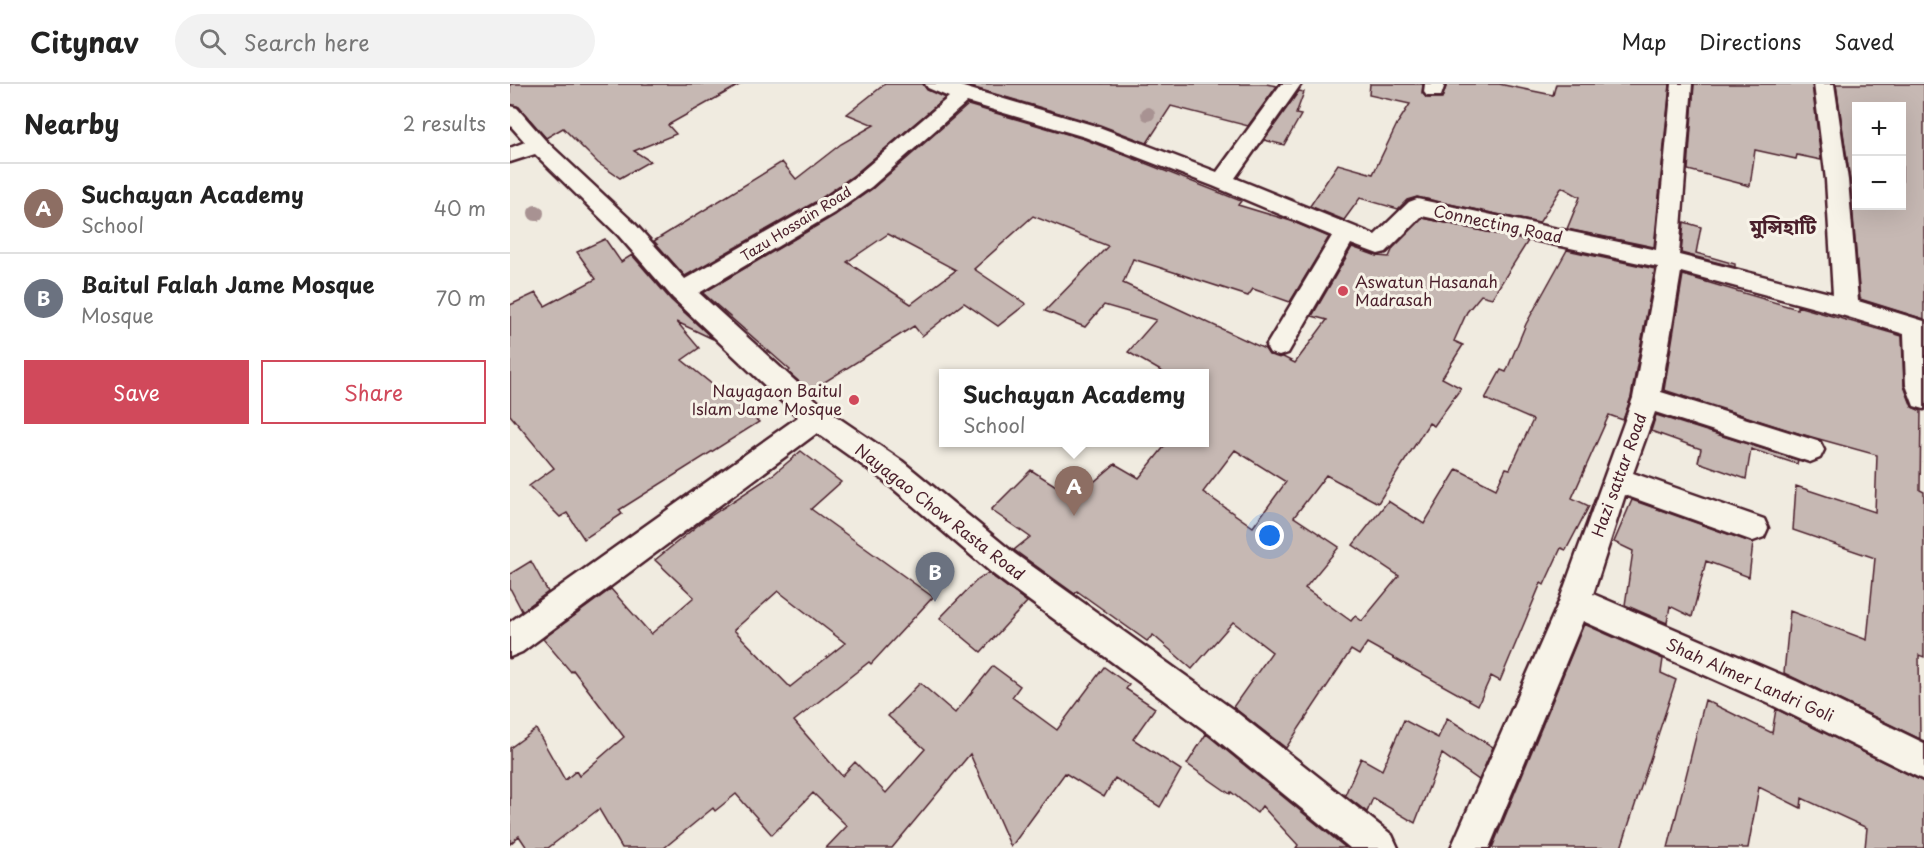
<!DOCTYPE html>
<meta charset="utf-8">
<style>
body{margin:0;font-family:"Playpen Sans","Noto Sans Bengali",sans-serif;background:#f2f2f2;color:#222}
.controls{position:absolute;right:18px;top:18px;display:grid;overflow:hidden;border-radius:0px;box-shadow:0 6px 24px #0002}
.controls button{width:54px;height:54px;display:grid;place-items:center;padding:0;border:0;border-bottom:2px solid #e0e0e0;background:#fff;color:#222;font:30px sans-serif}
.you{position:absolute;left:760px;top:452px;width:21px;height:21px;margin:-15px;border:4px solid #fff;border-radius:50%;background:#1a73e8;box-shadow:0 0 0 9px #1a73e833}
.badge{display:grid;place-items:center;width:39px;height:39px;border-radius:50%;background:#d1495b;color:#fff;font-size:20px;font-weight:700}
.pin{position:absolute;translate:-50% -50px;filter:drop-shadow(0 2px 3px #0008)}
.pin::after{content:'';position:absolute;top:32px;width:21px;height:18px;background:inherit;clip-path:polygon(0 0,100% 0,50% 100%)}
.popup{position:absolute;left:429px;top:285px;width:270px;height:78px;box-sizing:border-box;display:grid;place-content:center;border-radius:0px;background:#fff;filter:drop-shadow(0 2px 4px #0005);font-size:20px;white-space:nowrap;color:#767676}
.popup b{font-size:22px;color:#222}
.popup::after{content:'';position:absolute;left:50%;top:100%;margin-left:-12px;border:12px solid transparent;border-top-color:#fff}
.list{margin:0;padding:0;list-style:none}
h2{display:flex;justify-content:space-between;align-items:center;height:78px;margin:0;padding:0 24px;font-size:26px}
h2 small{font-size:20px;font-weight:400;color:#767676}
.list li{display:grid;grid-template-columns:39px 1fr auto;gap:18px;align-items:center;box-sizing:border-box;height:90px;padding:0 24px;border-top:2px solid #e0e0e0}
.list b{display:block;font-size:22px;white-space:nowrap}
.list p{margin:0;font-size:20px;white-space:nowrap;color:#767676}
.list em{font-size:20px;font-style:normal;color:#767676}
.actions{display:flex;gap:12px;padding:18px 24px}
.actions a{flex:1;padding:14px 0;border:2px solid #d1495b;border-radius:0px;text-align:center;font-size:21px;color:#d1495b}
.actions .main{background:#d1495b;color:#fff}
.icon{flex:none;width:33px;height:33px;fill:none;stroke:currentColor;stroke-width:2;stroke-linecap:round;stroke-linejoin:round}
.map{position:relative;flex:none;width:1414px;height:764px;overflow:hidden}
header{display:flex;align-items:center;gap:36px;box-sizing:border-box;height:84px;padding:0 30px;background:#fff;border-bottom:2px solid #e0e0e0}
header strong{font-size:28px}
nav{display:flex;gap:33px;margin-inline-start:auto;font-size:21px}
.search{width:420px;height:54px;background:#f2f2f2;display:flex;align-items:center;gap:15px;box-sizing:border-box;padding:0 21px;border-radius:33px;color:#767676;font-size:22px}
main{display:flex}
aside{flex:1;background:#fff}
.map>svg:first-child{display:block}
</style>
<header>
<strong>Citynav</strong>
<div class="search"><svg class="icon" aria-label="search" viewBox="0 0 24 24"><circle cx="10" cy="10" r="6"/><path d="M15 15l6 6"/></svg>Search here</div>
<nav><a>Map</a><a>Directions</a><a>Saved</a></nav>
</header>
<main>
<aside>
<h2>Nearby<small>2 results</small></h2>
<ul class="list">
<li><span class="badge" style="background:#8d6e63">A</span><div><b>Suchayan Academy</b><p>School</p></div><em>40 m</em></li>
<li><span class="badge" style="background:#6b7280">B</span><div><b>Baitul Falah Jame Mosque</b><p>Mosque</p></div><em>70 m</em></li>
</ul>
<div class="actions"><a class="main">Save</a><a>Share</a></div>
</aside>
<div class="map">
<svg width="1414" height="764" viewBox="0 0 1414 764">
<rect width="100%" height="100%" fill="#f0ebe0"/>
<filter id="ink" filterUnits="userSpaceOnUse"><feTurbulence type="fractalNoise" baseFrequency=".0167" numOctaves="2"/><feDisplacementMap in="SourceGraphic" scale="12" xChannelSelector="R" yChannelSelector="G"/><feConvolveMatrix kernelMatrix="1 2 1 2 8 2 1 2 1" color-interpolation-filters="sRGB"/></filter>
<g filter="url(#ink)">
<path fill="#c6b8b3" stroke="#4a1f2b" stroke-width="1.5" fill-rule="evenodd" d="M0,0H231L158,41L166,50L124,67L140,77L110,94L88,79L53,44L36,54L9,23L0,20Z
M375,0H413L417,6L435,14L344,91L307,117L175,192L144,157L272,78L286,95L331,60L364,41L337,30Z
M451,0H756L767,2L738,42L661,22L637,59L590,41Z
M860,0H913L912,9L917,14H932L937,0H989L1043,11L1046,0H1160L1144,163L1057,145L1070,113L1052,103L1029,139L907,113L897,116L888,125L850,114L834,136L800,122L828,80L863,90L887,40L900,20L859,11Z
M1184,0H1302L1311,76L1287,71L1286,75L1245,66L1240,102L1178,86Z
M1326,0H1414V235L1350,215L1340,96ZM1347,22H1392V122H1347Z
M789,7L794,8L786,30L791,31L774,61L754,56Z
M458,21L574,55L731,117L728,121L781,137L819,153L780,218L743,205L738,212L623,175L613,199L755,265L759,271L773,273L785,279L817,236L802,232L842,163L867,172L879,173L883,164L913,134L1018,157L982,214L971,211L957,228L944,257L953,261L932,294L951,304L924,342L919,339L868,419L816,391L784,433L829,463L795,504L841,537L845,532L852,537L889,492L843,461L878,417L914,440L947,385L986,405L996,384L1000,385L1023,336L975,315L991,286L996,288L1016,240L1057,166L1145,185L1121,313L1113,336L1099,331L1062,414L1079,422L1056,466L1051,464L1034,501L1031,499L990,597L981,592L968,621L857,559L849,571L841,566L776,664L723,623L762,568L723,538L682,585L643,551L637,557L567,507L565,510L504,466L520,453L481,426L521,386L565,414L605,380L629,394L658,358H694V290H656L618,268L646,236L594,221L575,243L535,227L598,162L523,132L464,185L516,220L488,242L454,219L412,252L404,242L302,306L294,302L278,288L280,286L193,209L325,131L362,105ZM378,150L446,186L401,220L337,178ZM725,366L776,398L743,443L693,408Z
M1174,138L1191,143L1186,169L1225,180V183L1171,169Z
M95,155L111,178L122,171L161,216L203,255L167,238L189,264L172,276L249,338L109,426L112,430L74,455L57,429L50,433L19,402L44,384L0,331V221L26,209L35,222L86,195L67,168Z
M1173,191L1287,225V222L1392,252L1394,302L1402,323L1411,327L1410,406L1414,408V573L1409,571L1410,655L1274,589L1280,527L1357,556L1365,474L1283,446L1286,402L1365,428L1367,371L1291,350L1154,306Z
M1146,331L1288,376L1287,380L1241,365L1236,395L1188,378L1191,365L1141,347Z
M291,367L331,398L301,425L423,513L361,580L359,578L284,637L332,692L345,678L376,709L415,665L378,632L410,599L445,629L483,582L510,602L502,613L547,646L594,583L619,601L616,605L645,624L623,655L671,686L650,723L605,694L594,713L555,689L501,763L460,670L382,764H316L337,742L303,709L262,751L226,710L205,727L203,724L154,764H112L89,725L38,764H17L9,752L0,760V664L26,645L55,696L66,687L69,692L114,653L63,586L61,588L33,555L101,505L141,550L184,513L145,476L193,437L264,390ZM268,507L335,559L280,603L224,546Z
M1122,416L1243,459L1239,493L1196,477L1182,533L1160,522L1157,539L1115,521L1123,467L1104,458Z
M21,477L38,508L12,527L0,504V490Z
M478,489L517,518L471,568L430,534L465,498Z
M1074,540L1153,575L1151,589L1166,596L1111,764H982Z
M1195,616L1262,649L1266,625L1414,698V764H1355L1357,744L1292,714L1291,724L1249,703L1238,764H1158Z
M937,634L983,663L969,696L932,670L905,739L863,714L857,728L835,711L851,674L872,686L894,636L928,654Z
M696,650L700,653L836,764H786L788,761L752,722L747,729L721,708L720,710L677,680Z"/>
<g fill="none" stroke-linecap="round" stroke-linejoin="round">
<g stroke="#4a1f2b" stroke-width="5">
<path id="street" d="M415,0H443L589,43L707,88L771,0H791L725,94L865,151L899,118L907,115L1146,166L1162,0H1182L1169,171L1323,210L1316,96L1304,0H1324L1338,96L1348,217L1414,237V325L1404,322L1396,301L1394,250L1335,232L1171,188L1151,308L1310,358L1314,366L1310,374L1300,378L1145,328L1123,389L1254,435L1258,444L1254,453L1243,457L1115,411L1083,510L1286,597L1414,659V696L1262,621L1073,537L979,764H941L1049,518L1123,314L1148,183L912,132L876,168L868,170L841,160L778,269L769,272L760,269L756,262L822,152L703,102L575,53L457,18L361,103L324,129L189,209L317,326L392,377L505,470L725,627L882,751L888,764H840L701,651L483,490L372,395L307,349L12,568L0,573V538L288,333L163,214L109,152L25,70L0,78V64L15,58L0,41V22L7,24L35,56L125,140L175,195L308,119L345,93L439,13L418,4Z
M915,0H935L931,12H917L914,8Z"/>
</g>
<use href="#street" fill="#f7f3e8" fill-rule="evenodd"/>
</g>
<g fill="#a89292">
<circle cx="638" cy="30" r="7"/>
<circle cx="26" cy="129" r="8"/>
</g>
</g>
<g fill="#d1495b" stroke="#f7f3e8" stroke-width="2">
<circle cx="833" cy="207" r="6"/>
<circle cx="344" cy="316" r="6"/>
</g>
<g text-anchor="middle" stroke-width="6" stroke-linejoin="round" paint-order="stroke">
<g font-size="14" fill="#4a1f2b" stroke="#f7f3e8">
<text transform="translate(286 140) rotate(-32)" y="5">Tazu Hossain Road</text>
</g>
<g font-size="16" fill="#4a1f2b" stroke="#f7f3e8">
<text transform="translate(988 140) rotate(12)" y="6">Connecting Road</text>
<text transform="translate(1109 391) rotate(-70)" y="6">Hazi sattar Road</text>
<text transform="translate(430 428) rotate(38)" y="6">Nayagao Chow Rasta Road</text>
<text transform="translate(1240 596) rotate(24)" y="6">Shah Almer Landri Goli</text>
</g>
<g font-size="16" fill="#4a1f2b" stroke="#f7f3e8" text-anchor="start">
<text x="845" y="204">Aswatun Hasanah<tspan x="845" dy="18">Madrasah</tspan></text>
<text x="332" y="313" text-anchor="end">Nayagaon Baitul<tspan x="332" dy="18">Islam Jame Mosque</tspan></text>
</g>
<g font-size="20" font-weight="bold" fill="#4a1f2b" stroke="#f7f3e8">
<text x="1273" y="150">মুন্সিহাটি</text>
</g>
</g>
</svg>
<div class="controls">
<button>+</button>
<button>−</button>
</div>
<div class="you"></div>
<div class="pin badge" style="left:564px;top:432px;background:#8d6e63">A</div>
<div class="popup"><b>Suchayan Academy</b>School</div>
<div class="pin badge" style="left:425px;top:518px;background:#6b7280">B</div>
</div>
</main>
